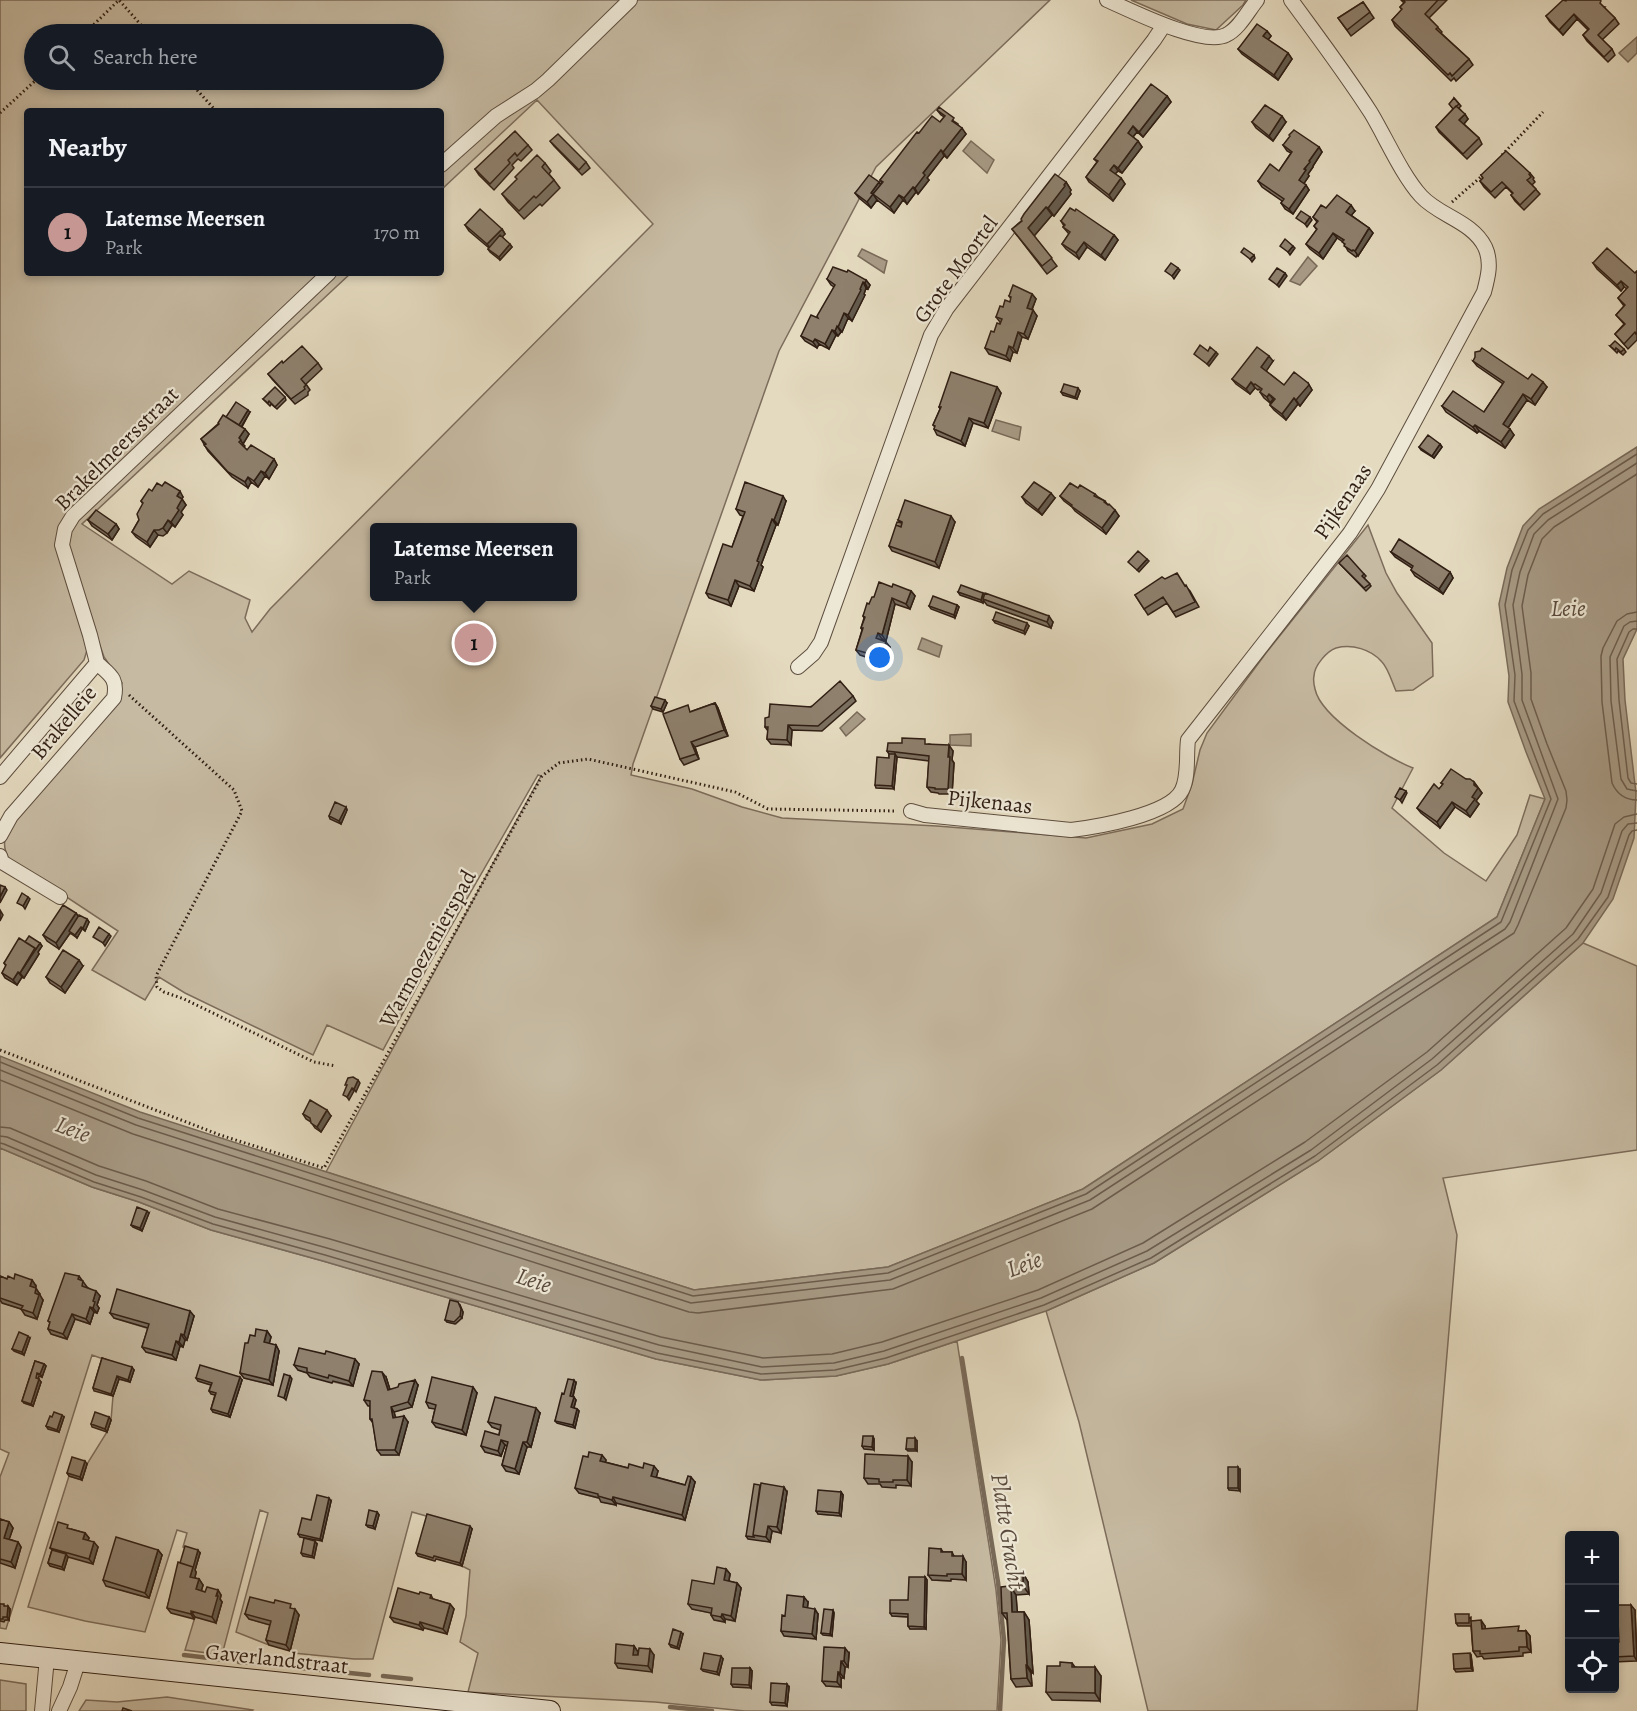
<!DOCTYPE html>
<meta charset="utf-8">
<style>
body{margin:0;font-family:Alegreya,serif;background:#20242c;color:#f1f3f6}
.controls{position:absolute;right:18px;bottom:18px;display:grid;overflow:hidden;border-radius:6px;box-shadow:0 3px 9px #0003}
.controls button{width:54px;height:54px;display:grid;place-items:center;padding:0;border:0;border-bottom:2px solid #363941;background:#171b24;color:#f1f3f6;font:30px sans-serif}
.you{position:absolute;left:880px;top:658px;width:21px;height:21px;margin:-15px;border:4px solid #fff;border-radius:50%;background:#1a73e8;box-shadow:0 0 0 9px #1a73e833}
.badge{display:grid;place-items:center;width:39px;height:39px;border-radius:50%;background:#c59692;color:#111;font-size:20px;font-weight:700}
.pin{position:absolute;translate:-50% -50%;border:3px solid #fff;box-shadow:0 2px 6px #0006}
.popup{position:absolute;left:370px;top:523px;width:207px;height:78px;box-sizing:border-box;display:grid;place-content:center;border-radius:6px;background:#171b24;filter:drop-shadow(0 2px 4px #0005);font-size:20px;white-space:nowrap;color:#9ea1a6}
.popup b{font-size:22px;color:#f1f3f6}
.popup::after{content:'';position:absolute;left:50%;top:100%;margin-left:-12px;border:12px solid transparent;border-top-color:#171b24}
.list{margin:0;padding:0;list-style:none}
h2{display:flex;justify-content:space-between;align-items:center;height:78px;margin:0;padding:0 24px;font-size:26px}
h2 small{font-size:20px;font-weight:400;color:#9ea1a6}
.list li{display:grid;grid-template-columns:39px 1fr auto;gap:18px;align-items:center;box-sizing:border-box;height:90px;padding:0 24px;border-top:2px solid #363941}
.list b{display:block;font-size:22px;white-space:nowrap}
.list p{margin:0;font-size:20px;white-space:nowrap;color:#9ea1a6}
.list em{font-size:20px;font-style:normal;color:#9ea1a6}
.icon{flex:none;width:33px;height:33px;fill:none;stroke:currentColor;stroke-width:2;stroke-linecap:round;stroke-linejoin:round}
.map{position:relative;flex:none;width:1637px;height:1711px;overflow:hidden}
.search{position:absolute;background:#171b24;box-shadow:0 3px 9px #0003;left:24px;top:24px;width:420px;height:66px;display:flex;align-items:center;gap:15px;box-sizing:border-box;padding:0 21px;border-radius:33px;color:#9ea1a6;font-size:22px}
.panel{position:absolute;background:#171b24;box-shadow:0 3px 9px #0003;left:24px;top:108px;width:420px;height:168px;border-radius:6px}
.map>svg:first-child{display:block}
</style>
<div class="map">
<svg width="1637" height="1711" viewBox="0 0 1637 1711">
<rect width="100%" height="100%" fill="#e4dabf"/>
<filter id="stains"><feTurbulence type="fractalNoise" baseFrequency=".00333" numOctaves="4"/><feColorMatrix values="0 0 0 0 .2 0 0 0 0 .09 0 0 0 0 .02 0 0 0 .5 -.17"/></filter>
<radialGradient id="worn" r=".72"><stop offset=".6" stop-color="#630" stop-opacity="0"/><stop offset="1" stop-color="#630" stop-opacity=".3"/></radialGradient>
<path fill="#c6baa2" stroke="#7c6c5b" stroke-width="1.5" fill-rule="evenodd" d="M0,0H1050L876,167L779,351L633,764L631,775L692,789L742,807L782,818L937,826L1086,838L1152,824L1183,809L1192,784L1200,750L1207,733L1266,653L1368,525L1386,573L1397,593L1432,643L1433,676L1413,690L1396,691C1392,682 1388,668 1382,662C1371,649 1352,644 1336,648C1327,651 1314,666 1314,676C1313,680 1314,685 1315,689C1321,718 1387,758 1413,768L1392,808L1444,853L1486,881L1517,835L1530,795L1545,799L1497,917L1083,1189L888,1267L694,1290L326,1172L504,843L541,776L538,775L426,970L383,1050L327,1025L313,1055L185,993L159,977L145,1000L92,970L118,931L9,859C0,842 6,836 14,820L119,695L122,683L104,657L98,640L88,647L84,660L0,758ZM34,34H434V80H34ZM537,100L653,224L270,609L252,632L245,618L250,600L189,571L172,584L82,524L351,273H27V111H441V190ZM375,528H573V596H375Z
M1131,0H1246L1243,5L1216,30L1187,24Z
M1583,943L1637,966V1150L1443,1178L1457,1235L1417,1711H1148L1079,1422L1046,1311L1154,1263L1318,1161L1441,1070Z
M0,1148L92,1187L139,1202L211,1230L323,1261L656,1359L761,1380L836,1376L888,1364L957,1341L996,1590L1001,1640L997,1711H745L655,1702L468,1692L478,1653L460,1642L466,1616L470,1570L462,1566L472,1529L412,1512L373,1659H354L293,1653L290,1651L299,1615L294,1613V1610L279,1606L278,1609L254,1602L249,1619L274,1626L269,1645L236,1632L268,1513L260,1510L222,1655L185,1650L195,1617L216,1622L222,1602L220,1601L221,1595L211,1592L209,1597L200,1595L203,1585L194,1582L196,1572L195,1570L200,1553L183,1547L187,1533L177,1530L145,1632L85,1621L28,1607L69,1476L82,1480L87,1464L107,1432L111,1420L113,1396L119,1379L130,1382L134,1370L92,1355L6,1629L0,1628V1621L9,1620L10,1609L0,1606V1477L9,1453L0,1449V1300L3,1301V1303L27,1311L26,1315L36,1319L43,1301L38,1299L40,1294L34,1292L36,1285L19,1280L17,1284L12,1282L11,1284L1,1281L0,1282ZM69,1279L82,1281V1285L87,1287L85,1291L100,1296L96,1307L99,1308L97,1313L94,1312L90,1324L75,1319L66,1339L52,1334L54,1327L52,1326ZM121,1295L194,1316L187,1340H185L183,1347L180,1346L176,1360L146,1352L153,1330L114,1318ZM452,1303L460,1305C464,1314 463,1318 456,1324L447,1322ZM260,1334L270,1337L268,1348L279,1351L273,1385L244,1378L249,1349H252L254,1340L258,1341ZM302,1354L329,1359L330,1357L359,1365L352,1386L311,1377V1374L298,1370ZM37,1364L45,1367L42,1377L39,1376L38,1381L41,1382L33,1406L24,1403ZM202,1368L242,1380L230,1417L213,1412L218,1396L211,1393L214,1386L198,1381ZM376,1377H386L392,1396L402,1393L403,1389L418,1386L412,1407L394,1412L397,1423L408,1422L398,1455H381L376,1424H374L373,1407L368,1405ZM436,1382L476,1393L466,1435L436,1427L440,1410L430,1407ZM499,1402L540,1413L531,1447H527L519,1474L506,1470L512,1447L505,1445L501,1456L485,1452L489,1437L503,1440L505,1431L492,1427ZM593,1457L606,1460L604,1466L632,1473L633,1470L646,1473L648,1469L657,1471L655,1482L689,1490L691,1482H695L685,1520L616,1503L615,1505L602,1502V1499L579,1493L587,1462L591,1463ZM756,1487L787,1492L781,1533L772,1531L770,1542L748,1538ZM820,1493L843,1495L841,1516L818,1514ZM319,1498L331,1501L321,1541L300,1537L304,1521L313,1523ZM119,1543L162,1555L149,1598L107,1586ZM933,1554H944L945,1557L955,1558V1561L966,1562V1580L951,1579L950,1581L932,1580ZM721,1572L730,1574L728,1585L741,1588L734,1621L725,1619L724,1622L715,1620L716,1614L692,1609L696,1586L718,1590ZM911,1580H926V1629H910V1617L892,1616V1603H910ZM791,1601L808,1602L807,1613L818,1614L816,1639L785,1636L786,1621H789ZM828,1652L849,1653L848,1666L845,1667L844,1678H841V1687L826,1686ZM734,1670L752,1671L751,1687H733ZM773,1686L789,1687L787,1706L772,1705Z
M0,1680L26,1684V1711H0Z
M167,1697L253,1710L252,1711H79L86,1700L117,1702Z"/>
<path fill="#a79a85" stroke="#786958" stroke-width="1.5" d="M1637,37V53L1628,62L1619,53Z
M971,141L994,160L987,173L963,151Z
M862,249L887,261L884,273L858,256Z
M1308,257L1317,266L1300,285L1290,281Z
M996,420L1021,427L1019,440L992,431Z
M1637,447V629L1623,659L1625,700L1636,793L1634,838L1613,899L1583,943L1441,1070L1318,1161L1154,1263L1046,1311L888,1364L836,1376L761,1380L656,1359L323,1261L211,1230L139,1202L92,1187L0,1148V1056L140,1112L694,1290L888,1267L1083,1189L1497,917L1545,799L1526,752L1508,702L1509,676L1499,604L1507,568L1523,526L1539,509Z
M922,638L942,646L939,657L918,649Z
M857,712L865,719L846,736L840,728Z
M971,734V746L950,745V735Z"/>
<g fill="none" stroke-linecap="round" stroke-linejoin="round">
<path stroke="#6c5c4c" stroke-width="1.5" d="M1637,612L1627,614L1617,621L1603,648L1601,656L1602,702L1612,783C1617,794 1625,800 1637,800
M1637,621L1630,622L1624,626L1610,657L1611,701L1621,779L1627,789L1637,791
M1637,629H1633L1629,632L1617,659L1619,700L1628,778L1631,783L1637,784
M0,1062L138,1118L693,1296L888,1273L1086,1194L1501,922L1551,799L1514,701L1515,675L1505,605L1512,570L1528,530L1543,514L1637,454
M0,1070L136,1125L691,1303L890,1280L1090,1200L1505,929L1510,922L1558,799L1522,700V674L1513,605L1520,572L1534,534L1548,520L1637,463
M0,1080L133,1134L689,1312L698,1313L893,1289L1092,1209L1514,933L1518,925L1566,808L1567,800L1566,791L1547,744L1531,699V673L1522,606L1528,575L1542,539L1554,527L1637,474
M0,1127L10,1128L99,1166L146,1181L218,1209L330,1239L661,1337L763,1358L832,1354L882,1342L1038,1290L1143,1243L1305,1142L1427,1052L1566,928L1593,889L1615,824L1624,817L1637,814
M0,1136L7,1137L96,1175L143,1190L215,1217L327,1248L659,1345L762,1367L834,1363L884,1351L1041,1298L1147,1251L1311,1150L1432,1059L1573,934L1601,893L1622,831L1628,824L1637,823
M0,1143L4,1144L94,1182L141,1197L213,1224L325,1255L657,1353L761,1374L835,1370L886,1358L1044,1305L1151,1258L1315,1156L1437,1065L1578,939L1608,897L1629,835L1632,831L1637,830"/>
<path stroke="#786958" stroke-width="4.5" d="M962,1358L998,1582L1004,1640L1000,1711
M184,1655L226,1660
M239,1662L289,1666
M302,1668L369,1675
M383,1676L411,1679
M670,1707L712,1711"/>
<g stroke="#5e4e3f" stroke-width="16">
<path id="street" d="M1107,0C1130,10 1203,47 1226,35C1239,29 1248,11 1257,0
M441,165L496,116L535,91L548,80L630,0
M798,667L813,654L821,642L931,335L947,308L1154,40L1164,25
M0,777L97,663L90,635L62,545L65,529L73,516L329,273
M911,811L925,815L1071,830C1096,827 1170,815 1182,790C1189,776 1186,755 1188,740L1350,533L1378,489L1484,292C1488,277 1492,262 1485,247C1472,221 1439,216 1421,196C1402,175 1386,138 1371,113C1346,74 1318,37 1291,0
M0,836L11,816L114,698C118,678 110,675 97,663
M0,856L2,862L60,897
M42,1711L47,1658
M59,1711L70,1687L78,1662"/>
</g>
<g stroke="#311f14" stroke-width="22">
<path id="secondary" d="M0,1653L550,1711"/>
</g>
<path stroke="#311f14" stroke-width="3" stroke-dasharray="1.5 3" stroke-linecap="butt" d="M84,34L119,0L149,34
M188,80L216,111
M0,113L36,80
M1502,155L1543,112
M1452,202L1483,175
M129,695L234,790L242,811L156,976L157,987L164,992L184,999L314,1062L336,1066
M0,1050L220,1135L324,1168L542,776L559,763L588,759L735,792L768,809L897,811"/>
<use href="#street" stroke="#ede7d5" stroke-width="14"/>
<use href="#secondary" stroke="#ede7d5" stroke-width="20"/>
</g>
<path fill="#7a6e5e" stroke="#311f14" stroke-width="1.5" d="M1401,0H1447L1429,18L1442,32L1441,33L1469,59L1473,65L1456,81L1454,78L1451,81L1395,26L1392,20L1402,10L1400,7L1404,3Z
M1566,1L1605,7L1604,8L1615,18L1619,24L1602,40L1612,49L1615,55L1608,62L1587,41L1583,35L1588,30L1577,19L1563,35L1550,22L1546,16Z
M1363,2L1374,18L1351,36L1338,18Z
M1267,31L1271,36L1268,40L1288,53L1292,59L1278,80L1242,54L1238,49Z
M1167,96L1171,102L1143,137L1137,132L1133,137L1138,141L1142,147L1122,173L1118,171L1115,174L1121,178L1125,184L1113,201L1089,182L1086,177L1097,162L1094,159Z
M1454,98L1461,106L1459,108L1468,119L1464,124L1479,138L1482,144L1467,159L1439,132L1436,127L1453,109Z
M937,110L958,124V125L966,134L947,158L944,156L927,178L929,180L918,194L916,192L907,204L903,200L894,213L877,200L871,208L859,198L855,193L879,182L881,185L882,183L880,180L919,133L940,122L944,117L941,115Z
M1252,122H1286L1273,141L1256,128Z
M550,141L586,162L590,168L582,175L554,146Z
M528,145L532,150L521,161L518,159L512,165L514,168L494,190L479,175L475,169Z
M1283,145L1319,147L1322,152L1313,166V167L1308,174L1309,176L1304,183L1309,190L1293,214L1285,209L1281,203L1282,201L1262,187L1258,181L1279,171L1291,153L1287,151Z
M545,163L551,171L549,174L554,180L560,188L542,206L540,204L524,219L508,202L502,194Z
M1530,173L1534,178L1533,179L1535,182L1532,185L1540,194L1524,210L1515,201L1511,195L1513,194L1506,187L1495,198L1484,187L1480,181L1483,178L1481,175Z
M1066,182L1071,190L1070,192L1071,194L1054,216L1052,215L1034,236L1057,266L1047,274L1012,229Z
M1326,208L1355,211L1351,215L1369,228L1373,233L1358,256L1357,255L1356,257L1348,251L1343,242L1337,238L1323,259L1310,249L1306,244L1317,230L1314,226L1317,222L1313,217Z
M1061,221L1114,235L1118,240L1105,260L1087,247L1079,259L1066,249L1062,244L1069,234L1063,227L1064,226Z
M465,225L502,229L505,234L502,237L512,247L500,260L490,252L488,249L489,248L469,231Z
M1593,263L1635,273L1637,271V340L1628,349L1615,334L1624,324L1616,315L1624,306L1618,298L1627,289L1624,287L1621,291L1597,269Z
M827,279L866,280L870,285L868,289L866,288L864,294L865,295L852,321L848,318L842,332H841L838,336L836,335L829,349L819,344L817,348L805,341L801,336L818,318L834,287L831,285Z
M1032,294L1036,299L1032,310L1037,316L1028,339L1022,337L1017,353L1013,352L1010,361L989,354L985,348L994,332L1000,324V322L996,317L1003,307L1010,302L1011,299L1009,296Z
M1610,346L1624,349L1626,352L1623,355L1618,351L1617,353Z
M1273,361L1266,371L1284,385L1308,383L1312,390L1300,406L1298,404L1286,420L1274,410L1270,405L1274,400L1273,399L1270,403L1264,398L1260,392L1261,391L1259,389L1258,390L1255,388L1250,394L1236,384L1232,379Z
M1473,361L1528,379L1547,387L1535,405L1527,400L1508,428L1514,435L1505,448L1479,431L1477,433L1446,412L1442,406L1484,412L1503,384L1477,366Z
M283,363H318L322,369L306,384L310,390L308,392V395L295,404L272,379L268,374Z
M997,387L1001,393L988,428L973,423L965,446L937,435L934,429L935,427L933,425L940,409L939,407Z
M1080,391L1077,399L1063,395L1061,392Z
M285,397L286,400L277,409L271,404L270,406L263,399Z
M250,412L242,427L249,434L243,444L245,446L244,447L247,450L274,459L277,465L269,479L265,476L258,487L251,482L248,488L232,477L208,451L201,439L226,417Z
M1440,444L1442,447L1434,458L1421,450L1419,447Z
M162,486L183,497L182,499L186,505L181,512L183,515L175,527L172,525L167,533L163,536L158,535L150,547L136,537L132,532L139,520L143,504L141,501L152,491Z
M1078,488L1095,494L1098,497L1105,501L1108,505L1119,516L1106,534L1075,511L1072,507L1064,501L1060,496Z
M1022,497L1055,498L1042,515L1026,503Z
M786,501L778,525H776L761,565L763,567L754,591L739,586L731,606L709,598L706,593L732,547L743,516L740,515L736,509Z
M88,520L116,524L119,529L112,540L92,526Z
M898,520L955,522L939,568L892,551L889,546L900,523Z
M1391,552L1450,572L1453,578L1443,594L1415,576L1411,570L1412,568L1395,557Z
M1339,563L1364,574L1366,576L1364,578L1371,586L1366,591Z
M1165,579L1185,586L1190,591L1199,607L1176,617L1167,603L1148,615L1135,595Z
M892,587L911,591L915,596L910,609L895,604L886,641L882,639L881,640L890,647L884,663L860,655L856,650L862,630L861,628L864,618L863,616L869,604L874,597Z
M958,592L985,595L1053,622L1051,628L987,605L983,600V603L960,595Z
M957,605L959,607L955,618L931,609L929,606Z
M993,620L1029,626L1025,634L995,623Z
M853,696L856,701L822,731L792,730L791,745L771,744L767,739L768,731L765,727L769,717Z
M667,703L663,712L653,709L651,706Z
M715,703L718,708L728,736L695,747L699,759L684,765L680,759L692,711Z
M929,744L953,751L952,760L954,763L952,794H939L938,793L931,792L927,787L929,761L897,757L894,789L876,788L875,785L889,758V754L887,751Z
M1466,779L1474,782L1482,793L1476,801L1479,804L1470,817L1455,807L1440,828L1421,813L1417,808L1439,789L1443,785L1441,783Z
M346,807L347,810L341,824L330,819L329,816Z
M76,913L78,916L87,919L89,922L85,931L82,929L77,938L70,933L59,949L47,941L43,935Z
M25,942L40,943L42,946L38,952L39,954L24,978L22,977L17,985L5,978L2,973L6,966L4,963Z
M83,966L65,993L50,983L46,977Z
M303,1114L331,1116L321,1132L315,1128L311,1122L306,1119Z
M149,1213L142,1231L133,1227L131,1225Z
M0,1276L7,1279L32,1280L36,1286L35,1288L40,1294L39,1295L43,1300L37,1319L25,1315L21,1309L2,1303L0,1300Z
M79,1276L87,1287L100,1296L97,1305L99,1308L97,1313L94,1312L90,1324L75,1319L67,1339L51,1334L48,1329L50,1323L48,1321Z
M460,1305L463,1312L462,1318L455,1324L447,1322L445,1320Z
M110,1313L194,1316L187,1340H185L183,1347L180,1346L176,1360L146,1352L142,1347L148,1328L114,1318Z
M267,1331L271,1337L269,1344L276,1345L279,1351L273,1385L244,1378L240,1373L248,1343L255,1336Z
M30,1338L24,1355L14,1351L12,1349Z
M102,1358L134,1370L130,1382L119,1379L113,1396L94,1391L93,1388Z
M35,1361L44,1364L46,1366L42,1377L39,1376L38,1379L41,1382L33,1406L24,1403L22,1401Z
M359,1364L353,1386L333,1381L332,1383L310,1377L307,1373L298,1370L294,1365Z
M386,1377L390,1390L418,1385L412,1407L394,1412L395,1417L408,1422L399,1455H381L377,1450L373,1423L370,1419V1406H368L364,1400Z
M196,1378L242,1380L230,1417L213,1412L211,1409L215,1395L211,1394L209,1391L211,1385L198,1381Z
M576,1383L573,1397L576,1400L574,1408L577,1409L579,1411L575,1428L557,1423L555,1421L564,1394Z
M477,1393L466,1435L436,1427L432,1422L435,1409L429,1408L426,1402Z
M540,1413L531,1447H527L519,1474L506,1471L502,1465L507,1446L505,1445L501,1456L485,1452L481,1446L499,1435L500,1430L492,1427L488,1422Z
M64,1417L59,1432L48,1429L46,1426Z
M109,1417L111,1420L107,1432L92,1427L91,1424Z
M874,1439V1450L864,1449L862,1446Z
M917,1441V1451H908L906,1449Z
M606,1460L605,1462L628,1468L658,1471L656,1477L685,1485L695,1482L685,1520L616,1503V1505L601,1502L599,1498L579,1493L575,1488Z
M912,1462L911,1486L896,1485V1488L882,1487L880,1484H868L864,1478Z
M87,1464L82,1480L69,1476L67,1473Z
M1240,1470V1491L1229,1490L1228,1488Z
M787,1492L781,1533L772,1531L770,1542L748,1539L746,1536Z
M841,1492L843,1495L841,1516L818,1514L816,1511Z
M331,1501L322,1541L300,1537L298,1534Z
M377,1512L379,1515L375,1529L368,1527L366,1525Z
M0,1519L9,1522L13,1528L9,1539L18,1542L21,1547L15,1568L0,1563Z
M71,1529L85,1533L89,1538L88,1540L98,1547L93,1564L68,1557L64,1570L50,1566L48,1563L52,1550L50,1548Z
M472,1529L462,1566L436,1559L435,1561L418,1556L416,1553Z
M317,1544L314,1558L303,1556L301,1553Z
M941,1549L943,1552H952L954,1556L966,1562V1580L951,1579V1581L932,1580L928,1575Z
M158,1550L162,1555L149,1598L106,1586L103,1580Z
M200,1553L195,1570L196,1572L195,1578L199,1579L203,1585L201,1591L205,1592L218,1590L221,1595L220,1599L222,1602L216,1623L195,1617L194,1619L171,1613L167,1608L180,1563Z
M726,1569L730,1574L729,1581L737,1583L741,1588L735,1621L725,1619V1622L714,1620L711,1615V1613L692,1609L688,1604L714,1584Z
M1023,1573L1028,1582L1029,1594L1016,1595L1017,1612H1024L1029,1620L1033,1673H1031L1032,1686L1016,1687L1011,1679L1007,1620L1002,1613L1009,1586Z
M925,1577L927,1580L926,1629H910L908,1626V1617L892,1616L890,1613L908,1600Z
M419,1594L431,1595L433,1599L450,1604L454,1609L447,1634L424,1628L423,1630L394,1622L390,1617Z
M808,1602L807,1608L818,1614L816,1639L784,1636L781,1631L785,1616Z
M0,1604L10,1609L9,1620H5L4,1622L0,1621Z
M1614,1605L1635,1610L1637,1661L1614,1662V1642H1619V1627H1614Z
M294,1609L299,1615L290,1651L269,1645L266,1640L270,1625L249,1619L245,1614Z
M833,1610L834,1613L832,1636L823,1635L821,1633Z
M1471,1617V1621L1485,1626V1629L1526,1631L1530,1636L1531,1652L1523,1653V1656L1484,1659L1482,1656L1477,1657L1473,1651L1471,1626H1458L1456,1623Z
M683,1634L679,1649L671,1647L669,1644Z
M634,1646L638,1652V1655H654L652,1672L618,1668L615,1663Z
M849,1653L848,1667H845L844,1678H841V1687L826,1686L822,1681Z
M1471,1655L1473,1671L1456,1672L1454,1669Z
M723,1659L719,1675L703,1671L701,1669Z
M1072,1663L1075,1667L1101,1676L1100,1701L1052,1700L1046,1692L1060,1666Z
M750,1668L752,1671L751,1688L733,1687L731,1684Z
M789,1687L787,1706L772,1705L770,1702Z"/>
<path fill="#635a4c" stroke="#311f14" stroke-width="1.5" d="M1574,14L1577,19L1563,35L1559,30Z
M1267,31L1271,36L1267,41L1263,36Z
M1288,53L1292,59L1278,80L1274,75Z
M1167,96L1171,102L1143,137L1139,132Z
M1465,114L1468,119L1463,125L1459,120Z
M1282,116L1286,122L1273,141L1269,136Z
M1133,126L1137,132L1132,138L1128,133Z
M962,128L966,134L947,158L943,152Z
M1138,141L1142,147L1122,173L1118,168Z
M1319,147L1322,152L1313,166V167L1308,174L1309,176L1303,185L1299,180L1309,161Z
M941,150L944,156L927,178L929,180L918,194L915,188L923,173Z
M1114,165L1118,171L1114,175L1110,170Z
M1121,178L1125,184L1113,201L1109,195Z
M879,182L882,187L873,194L877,200L871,208L867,202L871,193Z
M1066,182L1071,190L1070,192L1071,194L1054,216L1048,208Z
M1306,185L1309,190L1293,214L1289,209Z
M913,187L916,192L907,204L904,198Z
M899,195L903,200L894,213L890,207Z
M1351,205L1355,211L1350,217L1346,212Z
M1046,207L1052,215L1034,236L1028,228Z
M1310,217L1312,220L1307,227L1305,224Z
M1369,228L1373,233L1358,256L1355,251Z
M502,229L505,234L491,249L487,244Z
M1333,233L1337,238L1323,259L1319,253Z
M1114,235L1118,240L1105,260L1101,255Z
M1084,242L1087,247L1079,259L1076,253Z
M510,244L512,247L500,260L499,257Z
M1293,246L1295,248L1290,255L1288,252Z
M1254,255L1255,258L1252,262L1250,259Z
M1178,268L1180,270L1174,279L1172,276Z
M1285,273L1287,276L1279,287L1277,285Z
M866,280L870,285L868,289L865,283Z
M1621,281L1624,287L1621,291L1617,285Z
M863,282L866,288L864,294L865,295L852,321L848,315Z
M1032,294L1036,299L1030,314L1027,308Z
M1033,310L1037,316L1028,339L1024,334Z
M844,313L848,318L842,332L838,327Z
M837,326L841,332L838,336L835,331Z
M832,330L836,335L829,349L825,344Z
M1018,332L1022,337L1017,353L1013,348Z
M815,339L819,344L817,348L813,342Z
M1009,346L1013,352L1010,361L1006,356Z
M1216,352L1218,354L1209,366L1207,364Z
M1269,356L1273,361L1265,373L1261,367Z
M1251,382L1255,388L1250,394L1246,389Z
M1543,382L1547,387L1535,405L1531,399Z
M1308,383L1312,390L1300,406L1296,400Z
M997,387L1001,393L988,428L984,423Z
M1078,388L1080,391L1077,399L1075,397Z
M1269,394L1273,399L1270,403L1267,397Z
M1523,394L1527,400L1507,429L1503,424Z
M1294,398L1298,404L1286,420L1282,414Z
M248,410L250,412L240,429L238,426Z
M969,418L973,423L965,446L961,441Z
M1475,425L1479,431L1477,433L1473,427Z
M245,429L249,434L243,444L239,438Z
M1510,429L1514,435L1505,448L1501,442Z
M1440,444L1442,447L1434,458L1432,456Z
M274,459L277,465L269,479L265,473Z
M261,471L265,476L258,487L254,481Z
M248,477L251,482L248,488L245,482Z
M180,491L183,497L180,501L177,496Z
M1051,493L1055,498L1042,515L1038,510Z
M783,496L786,501L778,525L774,520Z
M182,499L186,505L181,512L183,515L175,527L171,522L177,508Z
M1115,510L1119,516L1106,534L1102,528Z
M951,516L955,522L939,568L935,562Z
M772,519L776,525L761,565L763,567L754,591L750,586L757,561Z
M168,520L172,525L167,533L163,528Z
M116,524L119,529L112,540L108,534Z
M154,530L158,535L150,547L147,542Z
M1147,559L1149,561L1139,572L1137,570Z
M1450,572L1453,578L1443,594L1439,589Z
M735,580L739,586L731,606L728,600Z
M911,591L915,596L910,609L906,604Z
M983,593L985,595L983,603L981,600Z
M892,598L895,604L886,641L882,635Z
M957,605L959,607L955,618L954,615Z
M1049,616L1053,622L1051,628L1047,622Z
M1027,623L1029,626L1025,634L1024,631Z
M878,633L882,639L880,644L876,638Z
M886,642L890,647L884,663L881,657Z
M665,700L667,703L663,712L661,709Z
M715,703L718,708L728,736L724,730Z
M788,725L792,730L791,745L787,740Z
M691,742L695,747L699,759L696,754Z
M949,745L953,751L952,760L954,763L952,794L948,789Z
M895,754L897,757L894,789L892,786Z
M1474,782L1482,793L1476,801L1479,804L1470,817L1466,811L1472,797L1474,785Z
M1406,791L1407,793L1402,803L1400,800Z
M1452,802L1455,807L1440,828L1437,822Z
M346,807L347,810L341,824L339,821Z
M5,887L7,890L0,903V897Z
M28,897L30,899L25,909L23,906Z
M0,910L3,915L0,921Z
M76,913L80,919L59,949L56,943Z
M87,919L89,922L85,931L83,928Z
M81,927L82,929L77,938L75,935Z
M109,934L111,936L105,946L103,943Z
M40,943L42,946L38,952L39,954L24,978L20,973Z
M79,960L83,966L65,993L61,987Z
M18,972L22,977L17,985L13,980Z
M358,1080L360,1083L356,1092L354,1089Z
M352,1088L354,1091L349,1100L347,1097Z
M327,1110L331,1116L321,1132L317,1127Z
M147,1211L149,1213L142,1231L140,1228Z
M32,1280L36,1286L34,1292L30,1286Z
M36,1288L43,1300L37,1319L33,1313L35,1293Z
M96,1291L100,1296L97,1305L99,1308L97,1313L93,1308V1301Z
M458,1302L463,1312L462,1318L460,1316Z
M90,1307L94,1312L90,1324L86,1319Z
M190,1311L194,1316L187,1340L184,1335Z
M72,1314L75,1319L67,1339L63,1334Z
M267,1331L271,1337L268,1348L264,1342Z
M181,1334L185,1340L183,1347L179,1342Z
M28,1336L30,1338L24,1355L22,1352Z
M176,1341L180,1346L176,1360L172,1355Z
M276,1345L279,1351L273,1385L269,1380Z
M355,1359L359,1364L353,1386L349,1381Z
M44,1364L46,1366L42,1377L40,1374Z
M132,1367L134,1370L130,1382L128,1380Z
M382,1372L386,1377L392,1396L388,1390Z
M117,1376L119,1379L113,1396L111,1394Z
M290,1376L292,1379L286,1400L284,1398Z
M240,1377L242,1380L230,1417L228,1414Z
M39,1379L41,1382L33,1406L31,1404Z
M415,1380L418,1385L412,1407L408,1402Z
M574,1380L576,1383L572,1399L570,1396Z
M473,1387L477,1393L466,1435L462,1430Z
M574,1397L576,1400L573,1410L571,1407Z
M391,1407L394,1412L397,1423L393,1418Z
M536,1408L540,1413L531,1447L527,1442Z
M577,1409L579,1411L575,1428L573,1425Z
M62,1415L64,1417L59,1432L57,1430Z
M404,1416L408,1422L399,1455L395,1450Z
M109,1417L111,1420L107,1432L105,1429Z
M873,1436L874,1439V1450L872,1447Z
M915,1438L917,1441V1451L915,1449Z
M501,1440L505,1445L501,1456L498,1451Z
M523,1442L527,1447L519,1474L515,1469Z
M602,1455L606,1460L604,1466L600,1461Z
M908,1456L912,1462L911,1486L907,1480Z
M85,1461L87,1464L82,1480L80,1477Z
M654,1466L658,1471L655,1482L651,1476Z
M1238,1467L1240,1470V1491L1238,1488Z
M691,1477L695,1482L685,1520L682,1515Z
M784,1487L787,1492L781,1533L777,1527Z
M841,1492L843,1495L841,1516L839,1513Z
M613,1497L616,1503V1505L612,1500Z
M329,1498L331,1501L322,1541L320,1539Z
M377,1512L379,1515L375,1529L373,1526Z
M9,1522L13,1528L8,1543L4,1538Z
M470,1526L472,1529L462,1566L460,1563Z
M768,1526L772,1531L770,1542L766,1537Z
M85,1533L89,1538L87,1544L83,1539Z
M315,1541L317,1544L314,1558L312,1556Z
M18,1542L21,1547L15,1568L11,1562Z
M94,1542L98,1547L93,1564L89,1559Z
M158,1550L162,1555L149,1598L145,1593Z
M198,1550L200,1553L195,1570L196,1572L194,1582L190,1577Z
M66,1554L68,1557L64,1570L62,1567Z
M963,1556L966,1562V1580L962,1574Z
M726,1569L730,1574L728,1585L724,1580Z
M1023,1573L1028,1582L1029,1594L1023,1586Z
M925,1577L927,1580L926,1629L924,1627Z
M199,1579L203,1585L200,1595L196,1589Z
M737,1583L741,1588L735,1621L731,1616Z
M1011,1587L1016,1595L1018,1620L1012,1612Z
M218,1590L221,1595L220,1599L222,1602L216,1623L212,1617Z
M804,1597L808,1602L807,1613L803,1607Z
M450,1604L454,1609L447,1634L443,1629Z
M1631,1605L1635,1610L1637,1661L1634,1656Z
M8,1606L10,1609L9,1620L7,1617Z
M295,1609L299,1615L290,1651L286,1645Z
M815,1609L818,1614L816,1639L812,1634Z
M833,1610L834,1613L832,1636L830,1634Z
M191,1611L195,1617L194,1619L191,1614Z
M1024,1612L1029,1620L1033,1673L1027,1665Z
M722,1614L725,1619V1622L721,1617Z
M1481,1620L1485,1626L1486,1635L1482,1629Z
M420,1622L424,1628L423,1630L419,1625Z
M1526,1631L1530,1636L1531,1652L1527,1647Z
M681,1632L683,1634L679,1649L677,1647Z
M634,1646L638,1652L637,1660L633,1655Z
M845,1648L849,1653L848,1667L844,1661Z
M650,1649L654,1655L652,1672L648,1666Z
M1470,1653L1471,1655L1473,1671L1471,1668Z
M721,1656L723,1659L719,1675L717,1672Z
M841,1661L845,1667L844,1678L840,1673Z
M1026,1665L1031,1673L1032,1686L1027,1678Z
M1095,1667L1101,1676L1100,1701L1095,1693Z
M750,1668L752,1671L751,1688L749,1685Z
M838,1672L841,1678V1687L837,1682Z
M787,1684L789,1687L787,1706L785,1703Z"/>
<path fill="#8e806d" stroke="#311f14" stroke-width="1.5" d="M1403,0H1438L1425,14L1438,27L1436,29L1469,59L1452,76L1450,73L1448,75L1392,20L1402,9L1400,7L1405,2Z
M1563,0L1566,1L1567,0H1600L1601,1L1600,3L1615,18L1598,35L1612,49L1604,57L1583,35L1589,29L1574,14L1559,30L1546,16Z
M1363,2L1370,12L1347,30L1338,18Z
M1257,24L1267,31L1263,36L1288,53L1274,75L1238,49Z
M1151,84L1167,96L1139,132L1133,126L1128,133L1138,141L1118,168L1114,165L1110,170L1121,178L1109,195L1086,177L1098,161L1094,159Z
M1454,98L1459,104L1453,109L1449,104Z
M1265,105L1282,116L1269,136L1252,122Z
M1456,106L1465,114L1459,120L1479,138L1463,154L1436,127Z
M939,107L954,118L952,121L962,128L943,152L941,150L923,173L925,175L915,188L913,187L904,198L899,195L890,207L873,194L867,202L855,193L869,175L879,182L871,193L873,194L883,182L880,180L917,132L919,133L932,116L940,122L945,116L937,110Z
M1294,130L1319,147L1309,161L1310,162L1304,169L1306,170L1299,180L1306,185L1289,209L1281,203L1284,199L1258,181L1270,164L1279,171L1292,152L1283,145L1290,136L1289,135Z
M515,131L528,145L517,156L515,153L508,160L510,163L490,184L475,169Z
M558,134L586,162L579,170L550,141Z
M1506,151L1530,173L1529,174L1531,177L1527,180L1536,189L1520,205L1511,195L1513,193L1502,182L1491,192L1480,181L1483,178L1481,175Z
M537,155L545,163L542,167L554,180L536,198L534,196L519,211L502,194L517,179L515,177Z
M1055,174L1066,182L1064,185L1065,186L1048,208L1046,207L1028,228L1052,258L1042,266L1012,229L1022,221L1021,219L1024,214Z
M1337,195L1351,205L1346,212L1369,228L1355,251L1353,250L1352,251L1344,246L1345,244L1342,242L1344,240L1333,233L1319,253L1306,244L1317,229L1314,226L1318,221L1313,217L1321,205L1326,208Z
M1070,208L1075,211L1076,209L1114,235L1101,255L1084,242L1076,253L1062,244L1070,232L1063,227L1065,225L1061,221Z
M480,209L502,229L487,244L465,225Z
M1301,211L1310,217L1305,224L1296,218Z
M500,235L510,244L499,257L488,249Z
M1285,239L1293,246L1288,252L1280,246Z
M1244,248L1254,255L1250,259L1241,252Z
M1607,248L1635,273L1637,271V333L1636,334L1635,332L1624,344L1615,334L1625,324L1616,315L1625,305L1618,298L1628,287L1621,281L1617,285L1593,263Z
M1171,263L1178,268L1172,276L1165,271Z
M833,267L847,272L848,270L866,280L865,283L863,282L860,289L861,290L848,315L844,313L838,327L837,326L835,331L832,330L825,344L815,339L813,342L801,336L811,315L818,318L817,316L835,285L827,279Z
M1277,268L1285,273L1277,285L1269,279Z
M1013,285L1032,294L1027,308L1033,310L1024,334L1018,332L1013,348L1009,346L1006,356L985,348L991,331L994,332L997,323L1000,324L1002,319L996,317L1000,306L1003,307L1005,300L1010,302L1011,297L1009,296Z
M1615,341L1624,349L1621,352L1616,348L1615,350L1610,346Z
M1200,345L1208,351L1210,347L1216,352L1207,364L1194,354Z
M302,346L318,363L301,379L306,385L304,387L305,389L291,399L268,374L282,361L283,363Z
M1257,347L1269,356L1261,367L1284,385L1294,372L1308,383L1309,385L1296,400L1294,398L1282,414L1270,405L1275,399L1269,394L1267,397L1260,392L1262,389L1255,384L1254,385L1251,382L1246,389L1232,379Z
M1482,348L1528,379L1532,374L1543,382L1531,399L1523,394L1503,424L1510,429L1501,442L1475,425L1473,427L1442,406L1453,391L1484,412L1504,382L1473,361L1475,357V352L1480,351Z
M951,372L997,387L984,423L969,418L961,441L934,429L935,426L933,425L941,407H939Z
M1064,384L1078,388L1075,397L1061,392Z
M275,387L285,397L275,407L269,401L268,403L263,399Z
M236,402L248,410L239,425L226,417Z
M223,415L245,429L239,438L241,440L239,442L247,450L251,445L274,459L265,473L261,471L254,481L248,477L245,482L228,472L204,445L206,444L201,439L219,424L218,423Z
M1428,435L1440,444L1432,456L1419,447Z
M165,482L180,491L177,496L182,499L177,508L179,510L171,522L168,520L163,528L159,530H154L147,542L132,532L139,520L137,514L143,503L141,501L149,489L152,491L157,483L162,486Z
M745,482L783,496L774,520L772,519L757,561L759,562L750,586L735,580L728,600L706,593L723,544L732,547L745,512L736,509Z
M1034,482L1051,493L1038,510L1022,497Z
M1070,483L1078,488L1080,485L1095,494L1094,496L1105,501L1104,502L1108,505L1109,504L1115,510L1102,528L1071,506L1072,505L1060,496Z
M905,500L951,516L935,562L889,546L896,525L901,527L902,522L898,520Z
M96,510L116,524L108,534L88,520Z
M897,522L902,523L901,527L896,525Z
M1399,539L1450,572L1439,589L1411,570L1413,566L1391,552Z
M1138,551L1147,559L1137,570L1128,562Z
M1347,555L1364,574L1362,576L1370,584L1364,588L1339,563Z
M1177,573L1185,586L1186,585L1195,602L1173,612L1163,597L1144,609L1135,595L1162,577L1165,579Z
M879,582L892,587L893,584L911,591L906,604L892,598L882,635L878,633L876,638L886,642L881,657L856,650L863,628H861L865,617L863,616L867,603L869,604L872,597H874Z
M961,585L983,593L981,600L958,592Z
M985,593L1049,616L1047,622L983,599Z
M933,596L957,605L954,615L929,606Z
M996,612L1027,623L1024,631L993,620Z
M840,681L853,696L818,726L788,725L787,740L767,739L768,727H765V718L769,717L770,704L811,707Z
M655,697L665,700L661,709L651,706Z
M715,703L724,730L691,742L696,754L680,759L663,714L688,705L690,712Z
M902,738L925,739V744L949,745L948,757H950L948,789H935V788L927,787L929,756L887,751L888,743H902Z
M889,754H895L892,786L875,785L877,757L889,758Z
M1451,769L1466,779H1470L1474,782V785L1478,788L1472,797L1475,799L1466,811L1452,802L1437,822L1417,808L1434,784L1439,789L1443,784L1441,783Z
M1400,788L1406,791L1400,800L1395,797Z
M335,802L346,807L339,821L329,816Z
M0,885L5,887L0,897Z
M22,893L28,897L23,906L17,903Z
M63,905L76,913L56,943L43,935Z
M79,915L87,919L83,928L81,927L75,935L69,931Z
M99,927L109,934L103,943L93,937Z
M29,936L40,943L36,949L25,942Z
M19,938L35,948L20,973L18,972L13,980L2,973L6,965L4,963Z
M63,950L79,960L61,987L46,977Z
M353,1077L358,1080L354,1089L352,1088L347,1097L343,1095L347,1085H345L348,1078Z
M310,1100L327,1110L317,1127L311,1123L310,1118L303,1114Z
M137,1207L147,1211L140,1228L131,1225Z
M65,1273L79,1276L78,1279L83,1281L82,1286L96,1291L93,1301L95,1302L93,1308L90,1307L86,1319L72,1314L63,1334L48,1329L50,1322L48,1321Z
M15,1274L32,1280L30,1286L36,1288L35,1293L39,1295L33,1313L21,1309L23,1306L0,1298V1276L7,1279L8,1276L14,1279Z
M117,1289L190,1311L184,1335L181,1334L179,1342L176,1341L172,1355L142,1347L149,1324L110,1313Z
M450,1300L458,1302L461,1309L460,1316L454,1322L445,1320Z
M256,1329L267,1331L264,1342L276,1345L269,1380L240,1373L245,1343H248L250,1335L255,1336Z
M19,1332L28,1336L22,1352L12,1349Z
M299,1348L325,1354L326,1351L355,1359L349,1381L329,1375L328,1378L307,1372V1368L294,1365Z
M102,1358L132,1367L128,1380L117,1376L111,1394L93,1388Z
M35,1361L44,1364L40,1374L37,1373L36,1378L39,1379L31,1404L22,1401Z
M200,1365L240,1377L228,1414L211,1409L216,1393L209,1391L212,1383L196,1378Z
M372,1371L382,1372L388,1390L398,1387L399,1384L415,1380L408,1402L391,1407L393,1418L404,1416L395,1450H377L372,1419H370V1401L364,1400Z
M284,1374L290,1376L284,1398L278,1396Z
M432,1377L473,1387L462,1430L432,1422L436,1405L426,1402Z
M568,1379L574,1380L570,1396L574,1397L571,1407L577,1409L573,1425L555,1421L562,1393L564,1394Z
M495,1397L536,1408L527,1442H523L515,1469L502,1465L508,1442L501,1440L498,1451L481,1446L485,1431L499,1435L501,1425L488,1422Z
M54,1412L62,1415L57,1430L46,1426L50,1416L52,1417Z
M95,1412L109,1417L105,1429L91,1424Z
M863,1436H873L872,1447L862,1446Z
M907,1438H915V1449H906Z
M589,1452L602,1455L600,1461L628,1468L629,1464L643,1468L644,1463L654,1466L651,1476L685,1485L688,1476L691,1477L682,1515L613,1497L612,1500L598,1496V1494L575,1488L583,1456L588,1457Z
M865,1454L908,1456L907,1480H893V1482H879V1479L864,1478Z
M72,1457L85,1461L80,1477L67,1473Z
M1228,1467H1238V1488H1228Z
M761,1483L784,1487L777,1527L768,1526L766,1537L753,1535Z
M754,1484L760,1485L753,1535L754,1537L746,1536Z
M818,1490L841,1492L839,1513L816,1511Z
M317,1495L329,1498L320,1539L298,1534L302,1518L311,1520Z
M369,1510L377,1512L373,1526L366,1525Z
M427,1514L470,1526L460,1563L434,1556L433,1558L416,1553Z
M0,1519L9,1522L4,1538L18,1542L11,1562L0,1559Z
M58,1522L68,1525L67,1528L85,1533L83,1539L94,1542L89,1559L50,1548Z
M116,1537L158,1550L145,1593L103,1580Z
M304,1538L315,1541L312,1556L301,1553Z
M185,1546L198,1550L193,1568V1567L180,1563Z
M929,1548L941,1549V1552H952V1556H963L962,1574H947V1576L928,1575Z
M52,1550L66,1554L62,1567L48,1563Z
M178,1562L193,1567L190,1577L199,1579L196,1589L205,1592L207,1587L218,1590L216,1596H218L212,1617L191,1611V1614L167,1608Z
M717,1567L726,1569L724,1580L737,1583L731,1616L722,1614L721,1617L711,1615L712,1608L688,1604L692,1580L714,1584Z
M1023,1573V1586L1011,1587L1012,1612H1024L1027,1665H1026L1027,1678L1011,1679L1007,1613H1002L1001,1587L1009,1586V1574Z
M909,1577H925L924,1627L908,1626V1614L890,1613V1600H908Z
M398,1588L419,1594L420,1592L431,1595L430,1598L450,1604L443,1629L420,1622L419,1625L390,1617Z
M787,1595L804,1597L803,1607L815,1609L812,1634L781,1631L782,1615L785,1616Z
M250,1597L274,1603L275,1600L291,1604L290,1608L295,1609L286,1645L266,1640L271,1621L245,1614Z
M0,1604H4V1606H8L7,1617H3V1619H0Z
M1614,1605H1631L1634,1656L1614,1657V1642H1619L1618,1621H1614Z
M824,1609L833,1610L830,1634L821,1633Z
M1455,1614H1469V1623H1456Z
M1481,1620L1482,1629L1519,1626L1518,1631H1526L1527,1647H1519V1651L1480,1654V1651H1473L1471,1621Z
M673,1629L681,1632L677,1647L669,1644Z
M616,1644L634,1646L633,1655H638L639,1648L650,1649L648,1666L615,1663Z
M824,1647L845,1648L844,1661H841L840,1673L838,1672L837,1682L822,1681Z
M704,1653L721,1656L717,1672L701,1669Z
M1470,1653L1471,1668L1454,1669L1453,1654Z
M1060,1662L1072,1663V1667H1095V1693L1046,1692L1047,1666H1060Z
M732,1668H750L749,1685L731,1684Z
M771,1683L787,1684L785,1703L770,1702Z
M123,1708L132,1711H122Z"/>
<g text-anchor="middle" stroke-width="4.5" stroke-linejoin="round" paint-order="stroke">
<g font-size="22" fill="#311f14" stroke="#ede7d5">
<text transform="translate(955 269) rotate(-54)" y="8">Grote Moortel</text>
<text transform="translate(116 448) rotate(-45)" y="8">Brakelmeersstraat</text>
<text transform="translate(1342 501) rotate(-56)" y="8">Pijkenaas</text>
<text transform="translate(63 722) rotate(-50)" y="8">Brakelleie</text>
<text transform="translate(990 801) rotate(6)" y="8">Pijkenaas</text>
<text transform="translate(427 948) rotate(-61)" y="8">Warmoezenierspad</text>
<text transform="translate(277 1658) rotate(6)" y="8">Gaverlandstraat</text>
</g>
<g font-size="24" font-style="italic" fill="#5a4a3c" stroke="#ede7d5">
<text x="1568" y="616">Leie</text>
<text transform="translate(73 1129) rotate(21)" y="8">Leie</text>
<text transform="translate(1024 1264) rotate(-20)" y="8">Leie</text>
<text transform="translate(534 1280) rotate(18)" y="8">Leie</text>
<text transform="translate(1008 1531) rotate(81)" y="8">Platte Gracht</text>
</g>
</g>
<rect width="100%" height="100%" filter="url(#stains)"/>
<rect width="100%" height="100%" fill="url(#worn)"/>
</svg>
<div class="controls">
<button>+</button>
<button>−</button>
<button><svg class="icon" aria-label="locate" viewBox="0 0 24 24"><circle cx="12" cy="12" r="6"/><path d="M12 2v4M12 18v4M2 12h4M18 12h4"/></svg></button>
</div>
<div class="you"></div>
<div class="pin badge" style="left:474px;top:643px">1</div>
<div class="popup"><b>Latemse Meersen</b>Park</div>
<div class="search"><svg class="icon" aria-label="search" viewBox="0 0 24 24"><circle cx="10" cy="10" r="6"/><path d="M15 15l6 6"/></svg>Search here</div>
<section class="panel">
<h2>Nearby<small></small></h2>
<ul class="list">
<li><span class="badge">1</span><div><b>Latemse Meersen</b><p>Park</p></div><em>170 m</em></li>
</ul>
</section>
</div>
